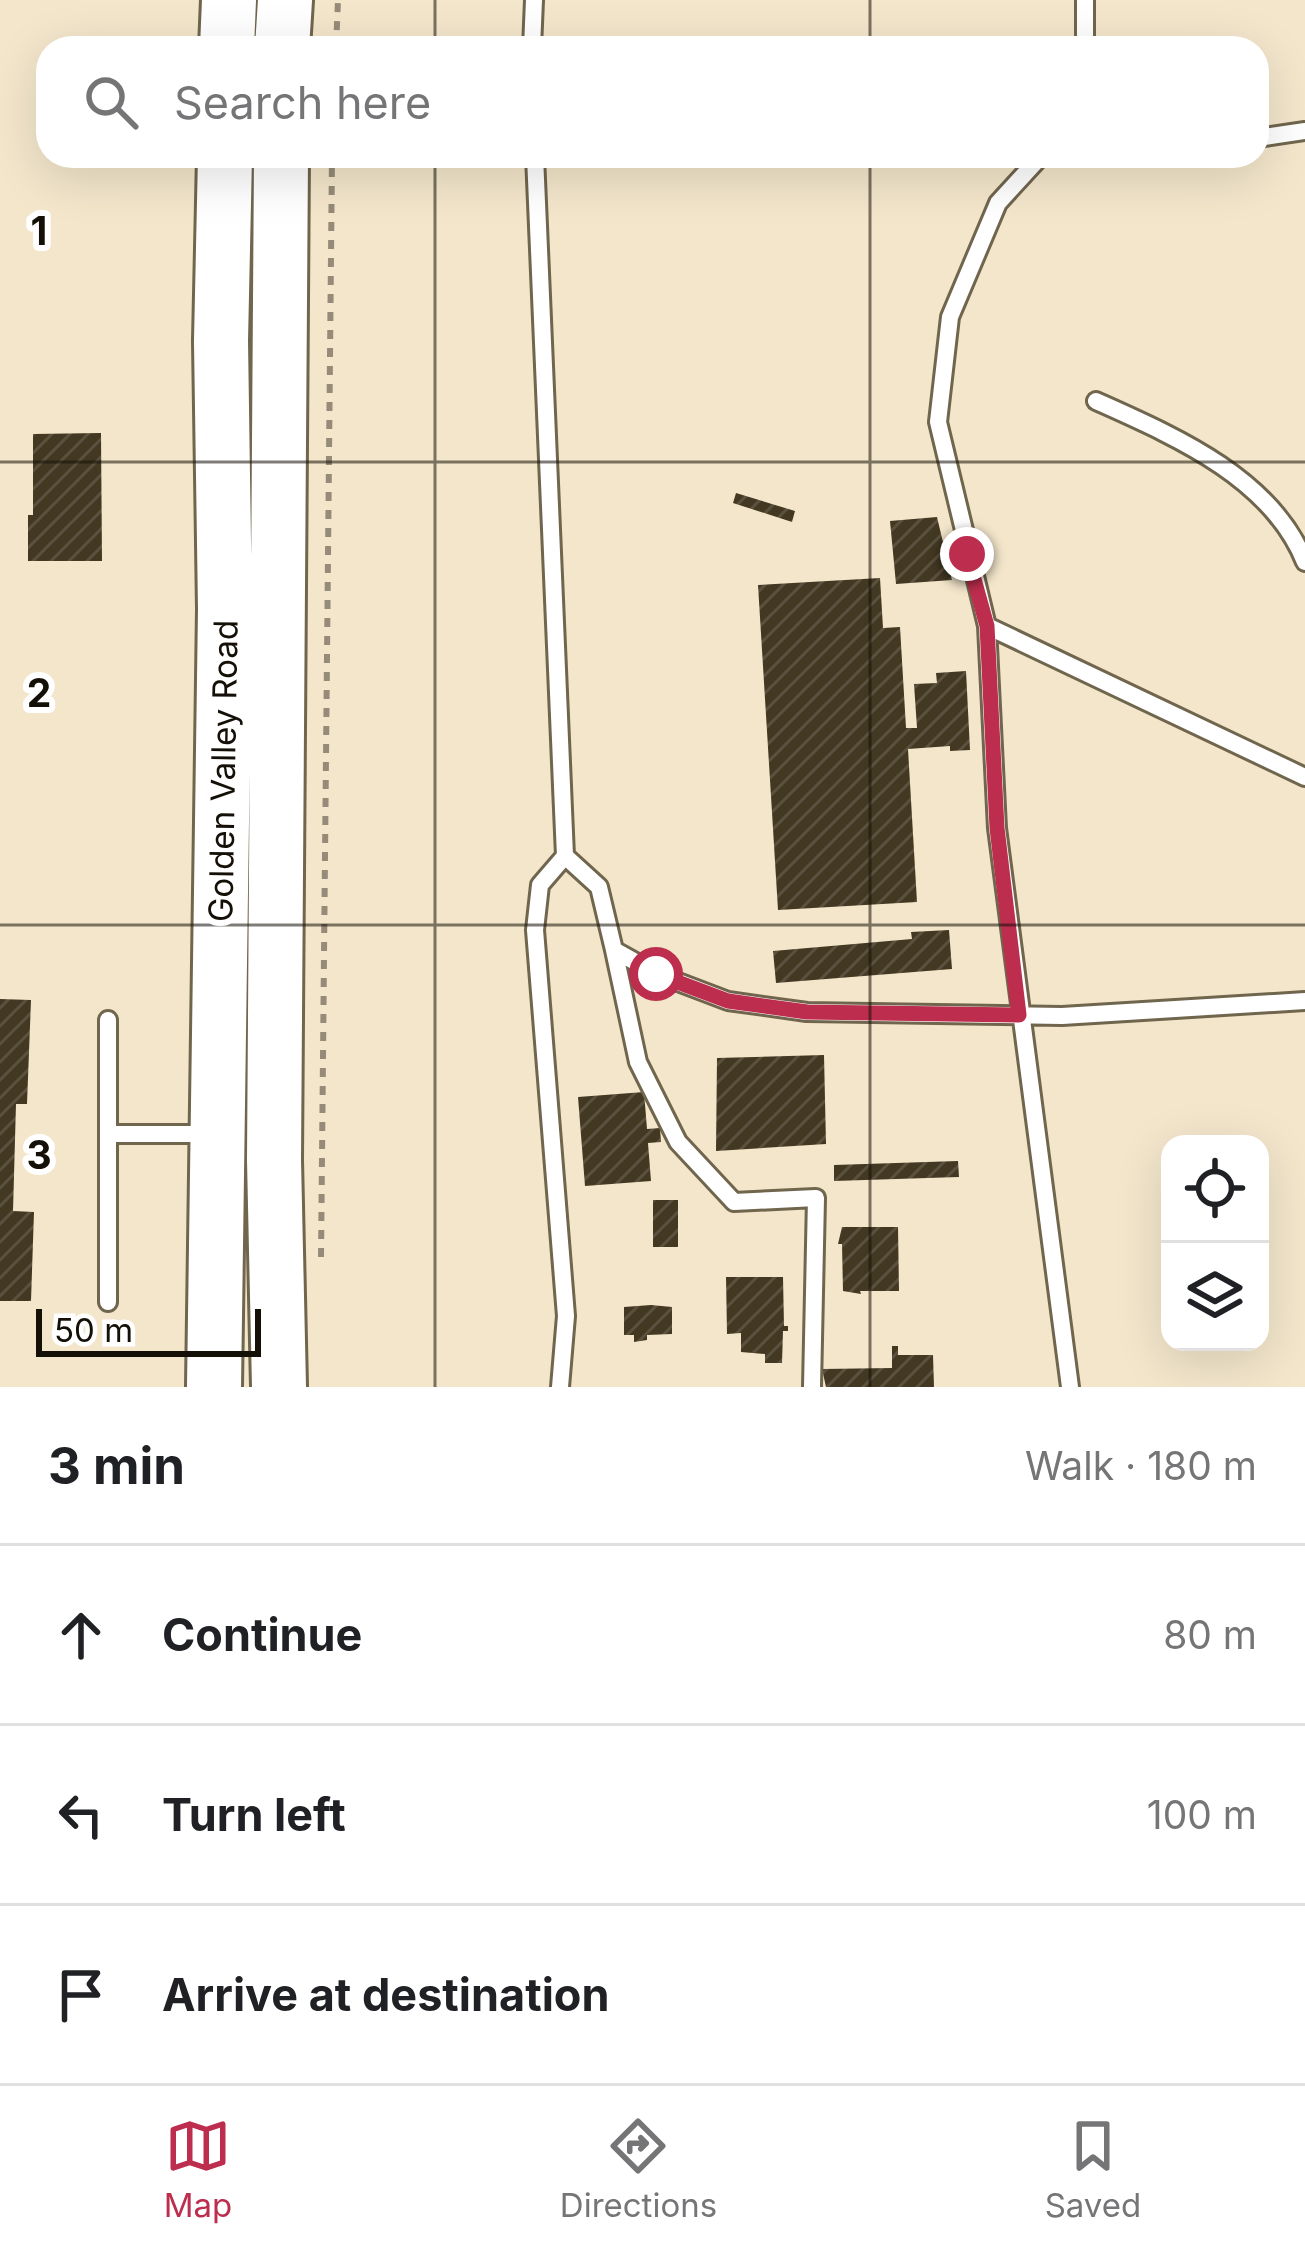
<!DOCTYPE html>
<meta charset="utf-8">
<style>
body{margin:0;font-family:Inter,sans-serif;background:#f6f6f6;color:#202124}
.controls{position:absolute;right:36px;bottom:36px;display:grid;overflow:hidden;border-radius:24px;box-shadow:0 12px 48px #0002}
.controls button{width:108px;height:108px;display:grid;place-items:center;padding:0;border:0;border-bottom:3px solid #e0e0e0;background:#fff;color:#202124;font:60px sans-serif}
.scale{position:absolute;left:36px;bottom:30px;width:225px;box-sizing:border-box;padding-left:12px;border:6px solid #151007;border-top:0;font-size:33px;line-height:42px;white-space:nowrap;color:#151007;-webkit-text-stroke:9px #fff;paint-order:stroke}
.stop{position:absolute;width:36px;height:36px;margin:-27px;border:9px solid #bd2d4e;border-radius:50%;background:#fff}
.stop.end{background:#bd2d4e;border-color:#fff;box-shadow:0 3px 12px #0008}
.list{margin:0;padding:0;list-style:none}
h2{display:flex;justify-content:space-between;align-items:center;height:156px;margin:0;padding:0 48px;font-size:51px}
h2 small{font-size:39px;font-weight:400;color:#757577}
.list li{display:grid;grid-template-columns:78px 1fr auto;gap:36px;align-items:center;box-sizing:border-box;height:180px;padding:0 48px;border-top:3px solid #e0e0e0}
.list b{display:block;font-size:45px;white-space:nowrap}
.list em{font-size:39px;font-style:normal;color:#757577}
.icon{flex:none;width:66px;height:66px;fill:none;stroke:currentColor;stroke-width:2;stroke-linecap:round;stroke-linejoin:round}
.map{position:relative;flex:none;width:1305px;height:1387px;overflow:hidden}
.search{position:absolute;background:#fff;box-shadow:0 12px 48px #0002;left:36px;right:36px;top:36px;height:132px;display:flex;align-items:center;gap:30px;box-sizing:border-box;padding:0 42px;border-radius:36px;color:#757577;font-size:45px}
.sheet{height:696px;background:#fff}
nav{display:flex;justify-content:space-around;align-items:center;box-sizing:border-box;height:168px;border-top:3px solid #e0e0e0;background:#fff;font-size:33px;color:#757577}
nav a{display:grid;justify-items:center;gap:6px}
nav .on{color:#bd2d4e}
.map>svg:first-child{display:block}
</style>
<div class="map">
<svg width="1305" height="1387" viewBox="0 0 1305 1387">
<defs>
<pattern id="building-hatch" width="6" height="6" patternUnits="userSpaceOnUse" patternTransform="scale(3)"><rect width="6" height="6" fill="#433822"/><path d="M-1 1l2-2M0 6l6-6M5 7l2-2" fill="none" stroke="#5b513f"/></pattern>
</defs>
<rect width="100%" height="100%" fill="#f3e6cb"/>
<path fill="url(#building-hatch)" d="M101,433L102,561H28V515H33V434Z
M736,493L795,511L792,522L733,503Z
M937,517L952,580L896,584L890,521Z
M880,578L883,628L900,627L906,728H917L914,684L937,683L936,673L966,671L970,750L950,751V746L908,749L917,902L778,910L758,585Z
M949,930L952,969L776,983L773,951L912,939L911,932Z
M0,999L31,1000L27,1104H16L13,1211L34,1212L31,1301H0Z
M824,1055L826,1144L716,1151L717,1058Z
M644,1092L647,1129L660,1128L661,1142L648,1143L651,1181L585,1186L578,1097Z
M958,1161L959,1177L834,1181V1165Z
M653,1200H678V1247H653Z
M842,1227H898L899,1291H860L861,1294L843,1291L842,1244H838Z
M726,1277H783L784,1326H788V1331H783L782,1363H765V1354L741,1352V1333L727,1334Z
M651,1305L672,1307V1334L647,1335V1340L634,1342V1335H624V1307Z
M892,1346H898V1355H933L934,1387H826L822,1369L892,1368Z"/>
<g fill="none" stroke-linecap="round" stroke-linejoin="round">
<g stroke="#70654d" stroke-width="22">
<path id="lane" d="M1085,0V48
M532,48L534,0
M1257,138L1305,131
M535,156L565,856L540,885L535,930L566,1316L560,1387
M1041,156L998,203L950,317L938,422L987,626L997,828L1070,1387
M1096,401C1174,436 1271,477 1305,562
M987,626L1305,777
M565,856L599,887L614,950L657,974L728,1001L807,1012L1062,1016L1305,1001
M614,950L638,1062L678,1142L734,1202L816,1198L812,1387
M108,1020V1134H212
M108,1134V1302"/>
</g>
<g stroke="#70654d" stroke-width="60">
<path id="primary" d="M227,48L229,0
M282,48L285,0
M214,1387L225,609L221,341L225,156
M279,1387L274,1160L281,156"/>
</g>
<path stroke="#958b78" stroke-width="6" stroke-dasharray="9 9" stroke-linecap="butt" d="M336,48L338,0
M321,1257L332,156"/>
<use href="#lane" stroke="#fff" stroke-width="16"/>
<use href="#primary" stroke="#fff" stroke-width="54"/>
</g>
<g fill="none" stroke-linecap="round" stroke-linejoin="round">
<path stroke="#bd2d4e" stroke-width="15" d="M656,974L728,1001L807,1012L1019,1015L997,828L987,626L967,554"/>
</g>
<path fill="none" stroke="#151007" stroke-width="3" stroke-opacity="0.55" d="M435,0V48M870,0V48M435,156V1387M870,156V1387M0,462H1305M0,925H1305"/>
<g text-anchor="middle" stroke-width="12" stroke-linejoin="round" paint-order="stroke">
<g font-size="33" fill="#151007" stroke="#fff">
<text transform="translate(223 771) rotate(-89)" y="12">Golden Valley Road</text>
</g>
</g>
<g font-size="39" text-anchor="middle" font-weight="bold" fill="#151007" stroke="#fff" stroke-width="12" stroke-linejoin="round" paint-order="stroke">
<text x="39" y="245">1</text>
<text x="39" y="707">2</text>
<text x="39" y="1169">3</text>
</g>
</svg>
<div class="controls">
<button><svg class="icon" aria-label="locate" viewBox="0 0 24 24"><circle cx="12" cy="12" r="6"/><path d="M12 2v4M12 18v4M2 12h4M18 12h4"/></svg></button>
<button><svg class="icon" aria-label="layers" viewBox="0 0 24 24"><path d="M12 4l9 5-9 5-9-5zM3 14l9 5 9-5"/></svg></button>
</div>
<div class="scale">50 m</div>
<div class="stop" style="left:656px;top:974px"></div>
<div class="stop end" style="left:967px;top:554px"></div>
<div class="search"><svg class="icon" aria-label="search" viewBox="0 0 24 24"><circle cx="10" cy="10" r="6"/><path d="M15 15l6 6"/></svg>Search here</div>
</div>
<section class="sheet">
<h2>3 min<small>Walk · 180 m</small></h2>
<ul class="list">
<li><svg class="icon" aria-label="ahead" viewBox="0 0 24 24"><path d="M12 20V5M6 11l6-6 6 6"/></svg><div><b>Continue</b></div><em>80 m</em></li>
<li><svg class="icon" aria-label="left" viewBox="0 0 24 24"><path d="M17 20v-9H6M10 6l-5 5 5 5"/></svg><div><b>Turn left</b></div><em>100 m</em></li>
<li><svg class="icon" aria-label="arrive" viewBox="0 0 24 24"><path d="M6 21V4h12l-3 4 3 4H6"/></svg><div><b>Arrive at destination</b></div></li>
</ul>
</section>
<nav>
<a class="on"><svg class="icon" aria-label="map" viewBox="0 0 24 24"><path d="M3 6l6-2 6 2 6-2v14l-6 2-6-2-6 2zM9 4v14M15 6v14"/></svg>Map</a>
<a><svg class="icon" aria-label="directions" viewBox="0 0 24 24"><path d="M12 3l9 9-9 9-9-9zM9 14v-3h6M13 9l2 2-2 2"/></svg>Directions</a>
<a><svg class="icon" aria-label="saved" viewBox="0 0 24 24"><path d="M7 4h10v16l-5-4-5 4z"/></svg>Saved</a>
</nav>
